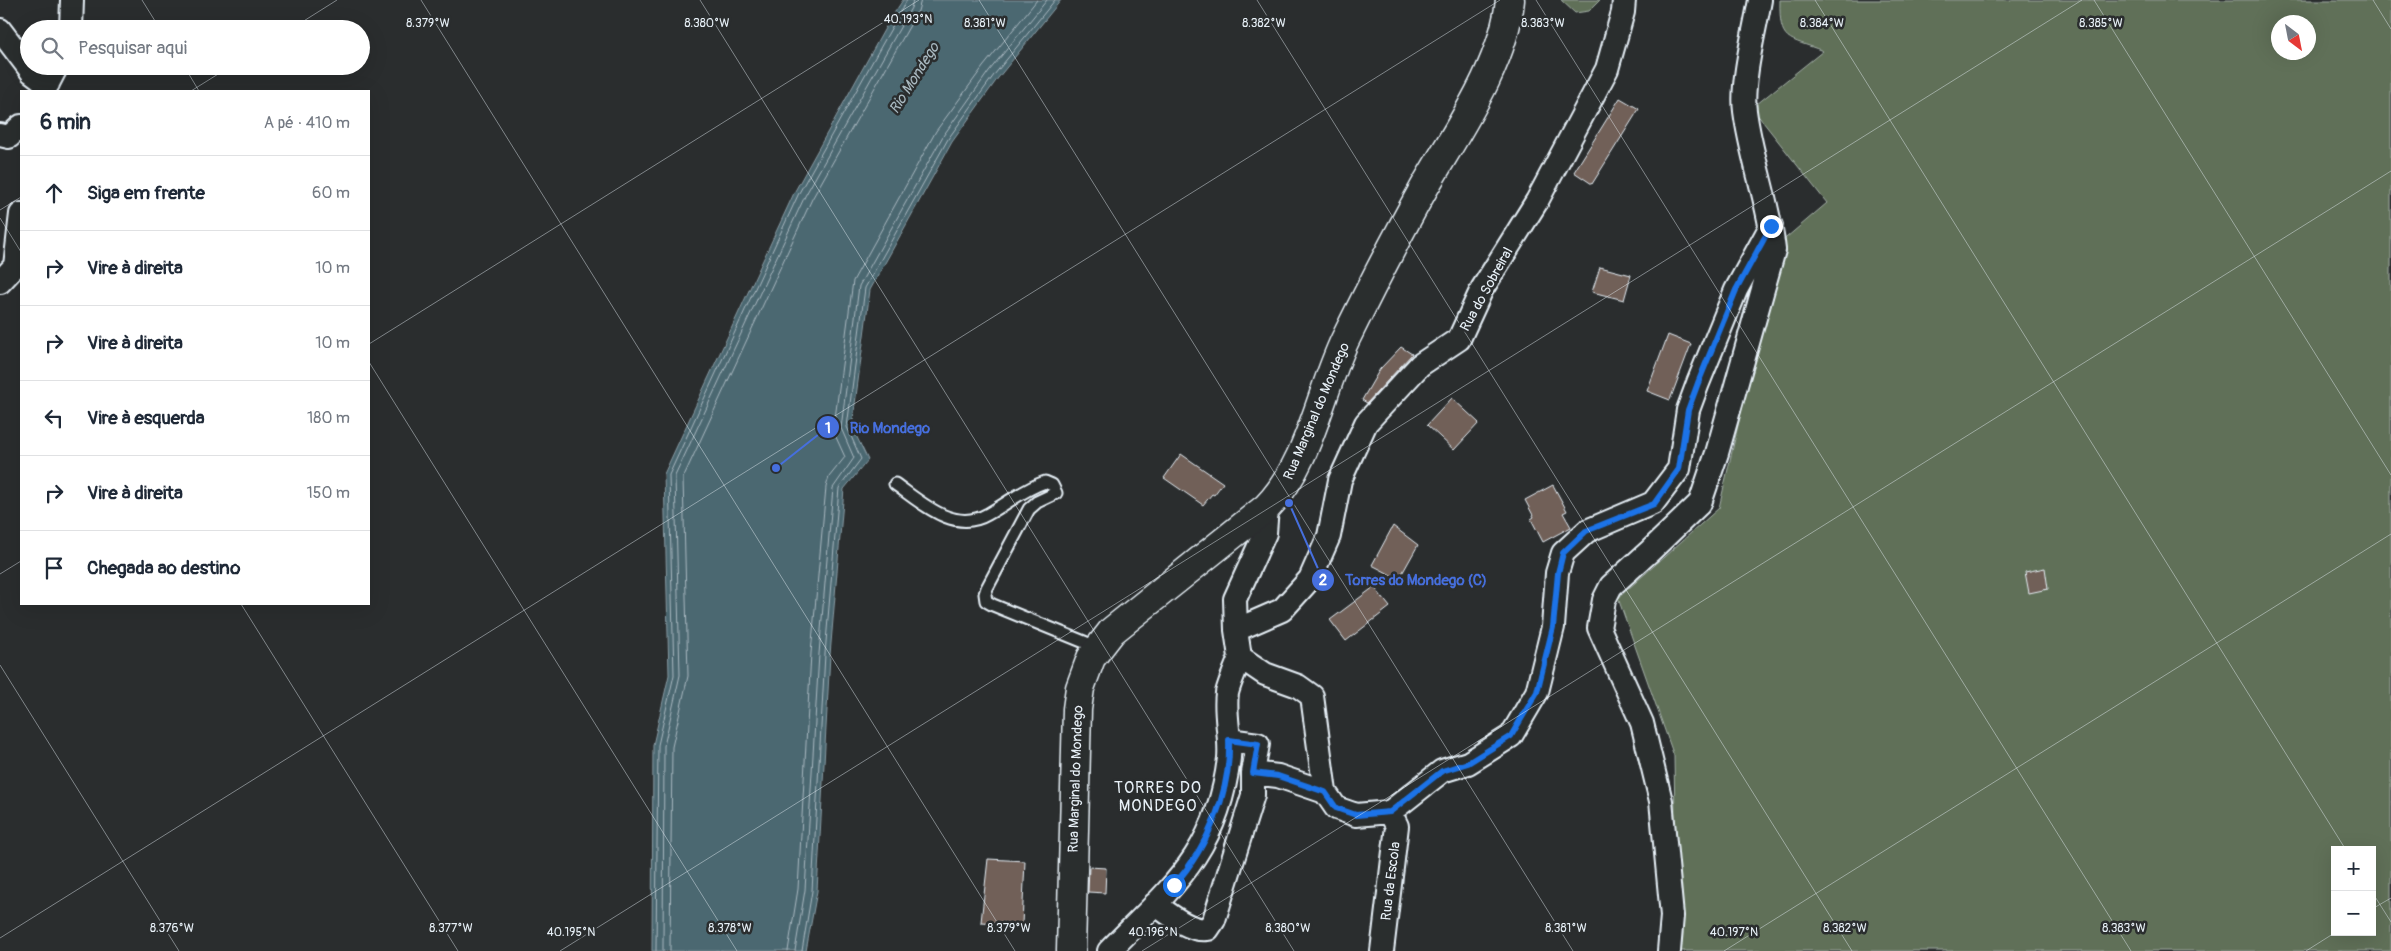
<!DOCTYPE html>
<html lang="pt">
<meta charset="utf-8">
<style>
body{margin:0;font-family:Pangolin,sans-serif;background:#f6f6f7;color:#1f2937}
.controls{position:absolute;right:15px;bottom:15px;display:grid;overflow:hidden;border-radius:0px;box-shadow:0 5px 20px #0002}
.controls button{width:45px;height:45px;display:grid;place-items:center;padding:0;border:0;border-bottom:1px solid #e0e1e3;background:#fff;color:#1f2937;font:25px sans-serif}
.compass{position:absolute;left:2271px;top:15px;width:45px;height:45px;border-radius:50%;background:#fff;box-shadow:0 5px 20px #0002;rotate:148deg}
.stop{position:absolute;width:15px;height:15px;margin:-11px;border:4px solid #1a73e8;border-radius:50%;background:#fff}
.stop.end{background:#1a73e8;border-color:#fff;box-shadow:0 1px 5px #0008}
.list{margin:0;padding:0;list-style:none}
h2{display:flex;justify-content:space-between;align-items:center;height:65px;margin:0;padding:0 20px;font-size:21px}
h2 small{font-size:16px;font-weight:400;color:#747a83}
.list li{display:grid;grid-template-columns:32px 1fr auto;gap:15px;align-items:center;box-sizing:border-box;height:75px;padding:0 20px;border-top:1px solid #e0e1e3}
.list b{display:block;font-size:19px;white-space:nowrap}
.list em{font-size:16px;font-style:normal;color:#747a83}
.icon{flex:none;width:28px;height:28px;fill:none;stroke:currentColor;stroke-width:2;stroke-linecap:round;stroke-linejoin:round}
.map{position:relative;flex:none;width:2391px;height:951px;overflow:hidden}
.search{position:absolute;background:#fff;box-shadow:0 5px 20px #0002;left:20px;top:20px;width:350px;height:55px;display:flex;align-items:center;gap:12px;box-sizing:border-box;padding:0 18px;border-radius:28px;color:#747a83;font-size:19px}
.panel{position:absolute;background:#fff;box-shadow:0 5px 20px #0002;left:20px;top:90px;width:350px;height:515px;border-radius:0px}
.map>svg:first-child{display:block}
</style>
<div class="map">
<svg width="2391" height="951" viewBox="0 0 2391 951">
<rect width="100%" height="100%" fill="#2a2d2e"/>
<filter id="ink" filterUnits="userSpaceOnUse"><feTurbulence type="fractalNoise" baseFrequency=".02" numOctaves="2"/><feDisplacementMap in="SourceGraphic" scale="10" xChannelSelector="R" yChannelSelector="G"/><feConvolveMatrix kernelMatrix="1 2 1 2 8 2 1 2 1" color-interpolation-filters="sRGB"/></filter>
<g filter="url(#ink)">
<path fill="#607058" stroke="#a4b0a8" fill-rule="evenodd" d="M1561,0H1600L1589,11L1575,13Z
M1780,0H2391V951H1677L1674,756L1618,598L1719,508L1780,243L1827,203L1752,108L1823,51C1788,37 1779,44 1780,0ZM2278,22H2308V52H2278ZM2335,850H2372V932H2335Z"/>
<path fill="#4c6771" stroke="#8a9ea7" d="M903,0H1061L998,78L952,142L870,290L852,427L868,460L844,489L830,655L817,891L806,951H652L653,745L669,675L664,474L795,191L889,21Z"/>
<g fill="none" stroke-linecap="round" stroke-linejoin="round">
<path stroke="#aabac2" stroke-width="1" d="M656,951L658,745L674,675L669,475L799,193L907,0
M663,951L664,746L680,675L675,476L805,196L911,8L913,0
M670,951L672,747L688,676L683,478L812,199L918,11L921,0
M788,951L798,889L811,653L826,487L829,477L845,457L835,435L834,426L853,281L936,131L983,67L1037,0
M795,951L805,890L819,654L833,488L854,458L841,428L859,286L943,136L989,71L1047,0
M802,951L812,891L825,654L839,488L861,459L847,427L865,288L948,139L994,75L1055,0"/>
</g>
<path fill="#716059" stroke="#e8f1f8" d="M1620,98L1639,109L1592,184L1574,172Z
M1600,267L1631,275L1624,300L1592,292Z
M1668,335L1691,344L1670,400L1647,391Z
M1401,347L1412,354L1367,403L1362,400L1380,369Z
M1452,398L1479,423L1454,450L1427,425Z
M1181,454L1223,483L1214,495L1212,494L1203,505L1164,478Z
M1553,485L1567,511L1563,513L1571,527L1543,542L1531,519L1534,517L1525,500Z
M1393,526L1418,545L1399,579L1372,565Z
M2045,568L2048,589L2029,593L2025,572Z
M1374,587L1390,607L1346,641L1330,620Z
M988,859L1025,861L1022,924L981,922Z
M1089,867L1106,868L1105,893L1088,892Z"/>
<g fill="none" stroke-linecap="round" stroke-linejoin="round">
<g stroke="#e8f1f8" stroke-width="15">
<path id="lane" d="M895,484C922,503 954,534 988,514C1008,503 1024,489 1045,482L1052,485L1056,493L1037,502L1029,509L987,588L985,594L986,601L993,605L1099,648"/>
</g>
<g stroke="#e8f1f8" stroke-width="26">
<path id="street" d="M71,29L72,0
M0,30L32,72L48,84
M44,91L57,66
M0,135L9,137L21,126
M0,282L15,266L21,214
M1267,507L1265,533L1235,599L1236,630L1240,657L1265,674L1298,686L1312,696L1325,792
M1236,630L1282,610L1310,579L1329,536L1340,480L1366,423L1420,365L1459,339L1482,289L1537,201L1607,69L1623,12L1624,0
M1253,773L1278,776L1325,792L1336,808L1356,815L1390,812L1442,771L1468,763L1511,736L1537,692L1553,627L1557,573L1563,553L1587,531L1653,503L1679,469L1688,410L1698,383L1736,290L1771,226
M1155,904C1169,914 1190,932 1208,929L1214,920L1253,795V773L1258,744L1229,740
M1109,951C1171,888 1218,852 1229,758C1231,737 1224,714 1227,693C1230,681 1236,669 1240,657
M1382,951L1397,826L1390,812
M1669,951L1672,916L1661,801L1642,723L1599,628L1604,600L1611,586L1650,551L1700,503L1717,453L1774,250C1769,203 1751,158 1745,111C1741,83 1755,29 1760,0"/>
</g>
<g stroke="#e8f1f8" stroke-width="31">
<path id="secondary" d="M1071,951L1077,709L1080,688L1091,658L1112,631L1267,507C1310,462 1319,395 1345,340C1370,289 1396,238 1424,188C1456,132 1504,65 1510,0"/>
</g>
<use href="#lane" stroke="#2a2d2e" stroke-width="11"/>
<use href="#street" stroke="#2a2d2e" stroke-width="22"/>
<use href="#secondary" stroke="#2a2d2e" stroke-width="28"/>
</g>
</g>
<g fill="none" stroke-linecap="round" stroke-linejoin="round" filter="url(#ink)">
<path stroke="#1a73e8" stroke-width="6" d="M1174,885C1208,847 1231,792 1229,740L1258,744L1253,773L1278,776L1325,792L1336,808L1356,815L1390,812L1442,771L1468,763L1511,736L1537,692L1553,627L1558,573L1563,553L1586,531L1654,504L1679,469L1688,410L1698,383L1736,290L1771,226"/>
</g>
<path fill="none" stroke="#e8f1f8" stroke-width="1" stroke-opacity="0.45" d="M142,0L160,29M421,0L1015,951M700,0L1294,951M979,0L1573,951M1257,0L1852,951M1536,0L2131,951M1815,0L2346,850M2094,0L2391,475M2373,0L2391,29M291,29L337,0M184,66L199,91M191,91L231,66M0,210L21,197M0,218L21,252M369,344L919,0M369,362L737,951M0,574L21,561M241,604L458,951M0,665L179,951M2372,892L2391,922M2372,909L2391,898M0,938L1500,0M560,951L2082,0M1142,951L2391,171M1724,951L2391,534M2306,951L2336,932"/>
<g text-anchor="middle" stroke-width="5" stroke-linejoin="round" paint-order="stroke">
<g font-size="14" fill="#e8f1f8" stroke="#2a2d2e">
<text transform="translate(1486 289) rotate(-61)" y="5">Rua do Sobreiral</text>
<text transform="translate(1316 411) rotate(-67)" y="5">Rua Marginal do Mondego</text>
<text transform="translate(1075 779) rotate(-88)" y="5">Rua Marginal do Mondego</text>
<text transform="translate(1390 881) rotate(-83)" y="5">Rua da Escola</text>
</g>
<g font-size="15" font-style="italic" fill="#aabac2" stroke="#2a2d2e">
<text transform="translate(914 78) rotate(-58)" y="5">Rio Mondego</text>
</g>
<g font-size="16" letter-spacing="1" fill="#e8f1f8" stroke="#2a2d2e">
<text x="1158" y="793">TORRES DO<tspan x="1158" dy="18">MONDEGO</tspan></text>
</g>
</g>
<g font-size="12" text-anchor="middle" fill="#e8f1f8" stroke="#2a2d2e" stroke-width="5" stroke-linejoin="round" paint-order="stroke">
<text x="908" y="23">40.193°N</text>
<text x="428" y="27">8.379°W</text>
<text x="707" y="27">8.380°W</text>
<text x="985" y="27">8.381°W</text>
<text x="1264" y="27">8.382°W</text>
<text x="1543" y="27">8.383°W</text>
<text x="1822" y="27">8.384°W</text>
<text x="2101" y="27">8.385°W</text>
<text x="172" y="932">8.376°W</text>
<text x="451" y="932">8.377°W</text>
<text x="730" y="932">8.378°W</text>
<text x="1009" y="932">8.379°W</text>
<text x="1288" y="932">8.380°W</text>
<text x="1566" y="932">8.381°W</text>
<text x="1845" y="932">8.382°W</text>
<text x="2124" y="932">8.383°W</text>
<text x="571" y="936">40.195°N</text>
<text x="1153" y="936">40.196°N</text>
<text x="1734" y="936">40.197°N</text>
</g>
<path fill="none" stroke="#466fde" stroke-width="2" d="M776 468L828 427M1289 503L1323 580"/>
<g fill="#466fde" stroke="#2a2d2e" stroke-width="2">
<circle cx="776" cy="468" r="5"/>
<circle cx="1289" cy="503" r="5"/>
<circle cx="828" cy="427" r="12"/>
<circle cx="1323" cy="580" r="12"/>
</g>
<g font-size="15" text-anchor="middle" font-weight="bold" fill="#fff">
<text x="828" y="433">1</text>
<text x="1323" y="585">2</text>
</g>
<g font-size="15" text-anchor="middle" font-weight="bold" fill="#466fde" stroke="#2a2d2e" stroke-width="5" stroke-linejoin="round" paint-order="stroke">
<text x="890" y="433">Rio Mondego</text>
<text x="1416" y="585">Torres do Mondego (C)</text>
</g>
</svg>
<div class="controls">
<button>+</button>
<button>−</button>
</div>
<svg class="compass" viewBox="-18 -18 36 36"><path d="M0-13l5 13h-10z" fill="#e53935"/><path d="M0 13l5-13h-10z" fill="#747a83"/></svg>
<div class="stop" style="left:1174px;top:885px"></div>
<div class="stop end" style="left:1771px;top:226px"></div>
<div class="search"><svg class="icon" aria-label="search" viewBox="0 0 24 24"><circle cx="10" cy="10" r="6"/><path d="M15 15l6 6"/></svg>Pesquisar aqui</div>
<section class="panel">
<h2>6 min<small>A pé · 410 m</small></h2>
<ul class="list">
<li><svg class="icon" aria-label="ahead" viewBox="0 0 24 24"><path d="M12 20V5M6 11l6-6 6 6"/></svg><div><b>Siga em frente</b></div><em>60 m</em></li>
<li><svg class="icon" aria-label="right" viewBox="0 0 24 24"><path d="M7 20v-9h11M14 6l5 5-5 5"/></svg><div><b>Vire à direita</b></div><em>10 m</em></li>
<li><svg class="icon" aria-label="right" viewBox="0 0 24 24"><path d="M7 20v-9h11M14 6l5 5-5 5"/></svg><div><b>Vire à direita</b></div><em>10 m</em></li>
<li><svg class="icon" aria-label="left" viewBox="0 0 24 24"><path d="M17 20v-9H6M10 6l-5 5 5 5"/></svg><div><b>Vire à esquerda</b></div><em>180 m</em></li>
<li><svg class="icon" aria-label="right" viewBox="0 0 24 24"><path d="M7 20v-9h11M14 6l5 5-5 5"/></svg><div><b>Vire à direita</b></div><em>150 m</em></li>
<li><svg class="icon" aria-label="arrive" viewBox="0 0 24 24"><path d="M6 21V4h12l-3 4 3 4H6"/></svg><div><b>Chegada ao destino</b></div></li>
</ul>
</section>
</div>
